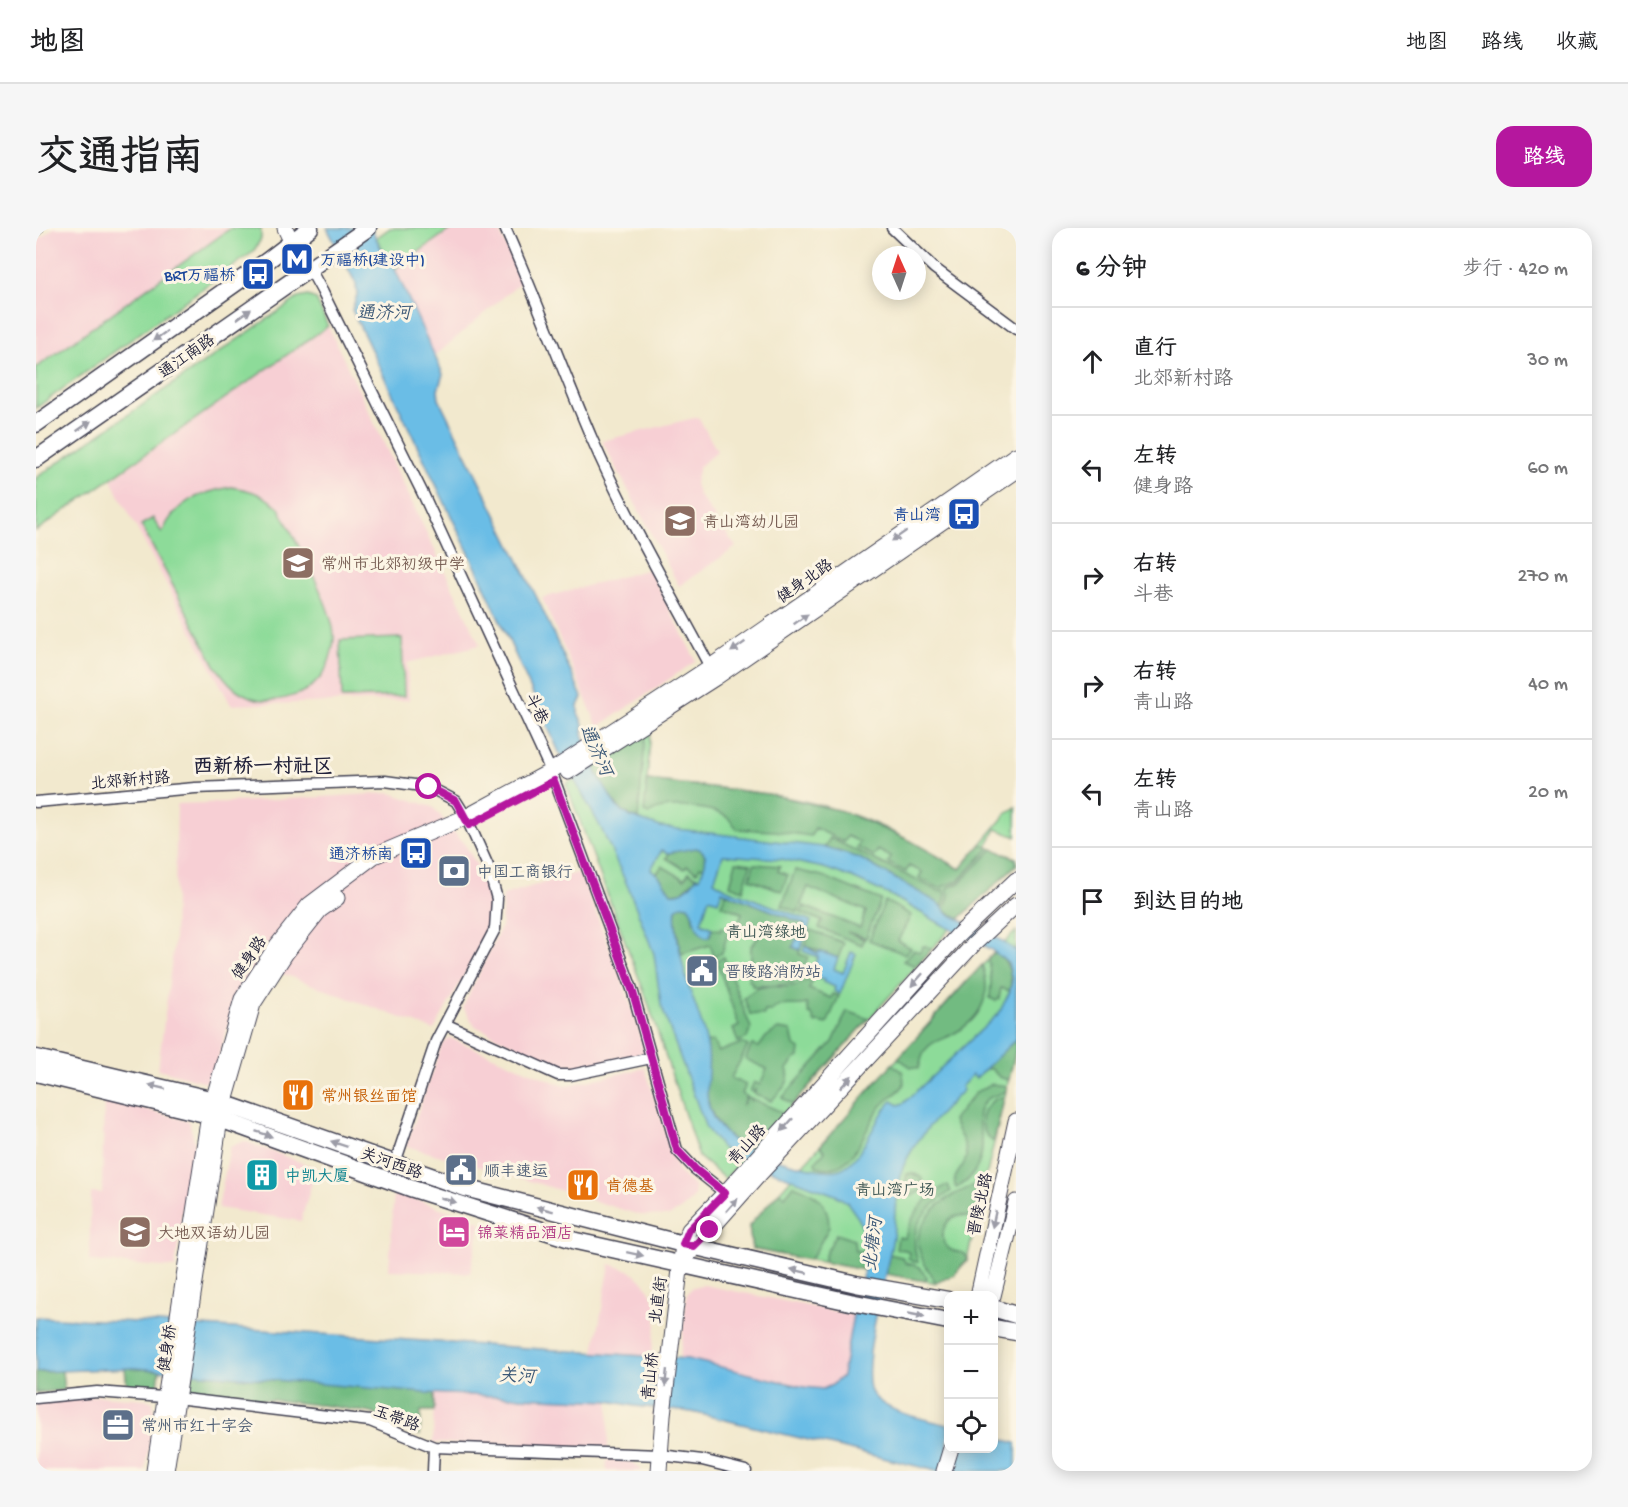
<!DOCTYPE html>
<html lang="zh">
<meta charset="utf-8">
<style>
body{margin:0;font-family:"Gochi Hand","LXGW WenKai TC",sans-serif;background:#f6f6f6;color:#202124}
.controls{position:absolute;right:18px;bottom:18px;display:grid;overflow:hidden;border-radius:12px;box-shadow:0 3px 15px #0003}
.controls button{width:54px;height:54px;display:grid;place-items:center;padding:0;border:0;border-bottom:2px solid #e0e0e0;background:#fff;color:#202124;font:30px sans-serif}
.compass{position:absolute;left:836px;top:18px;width:54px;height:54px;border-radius:50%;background:#fff;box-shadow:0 3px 15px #0003;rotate:357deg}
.stop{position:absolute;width:18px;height:18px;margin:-14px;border:4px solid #b5179e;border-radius:50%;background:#fff}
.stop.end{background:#b5179e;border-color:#fff;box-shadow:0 2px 6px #0008}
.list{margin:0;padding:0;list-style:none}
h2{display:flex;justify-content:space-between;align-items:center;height:78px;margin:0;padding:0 24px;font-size:26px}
h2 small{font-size:20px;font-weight:400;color:#757577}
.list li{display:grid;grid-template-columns:39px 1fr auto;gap:18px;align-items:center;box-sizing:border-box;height:108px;padding:0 24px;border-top:2px solid #e0e0e0}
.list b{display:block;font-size:22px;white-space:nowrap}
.list p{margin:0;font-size:20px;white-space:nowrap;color:#757577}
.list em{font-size:20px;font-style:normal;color:#757577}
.icon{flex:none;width:33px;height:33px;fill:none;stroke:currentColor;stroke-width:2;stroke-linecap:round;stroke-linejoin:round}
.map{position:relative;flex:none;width:980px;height:1243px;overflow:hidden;border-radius:18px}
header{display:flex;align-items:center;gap:36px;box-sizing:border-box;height:84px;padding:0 30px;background:#fff;border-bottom:2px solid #e0e0e0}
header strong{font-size:28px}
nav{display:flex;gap:33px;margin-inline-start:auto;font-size:21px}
.intro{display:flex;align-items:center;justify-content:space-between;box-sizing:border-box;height:144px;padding:0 36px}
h1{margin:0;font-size:42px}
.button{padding:15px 27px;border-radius:18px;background:#b5179e;color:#fff;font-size:21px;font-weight:700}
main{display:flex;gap:36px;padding:0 36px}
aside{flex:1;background:#fff;border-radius:18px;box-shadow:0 3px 15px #0003}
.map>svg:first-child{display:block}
</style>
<header>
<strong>地图</strong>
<nav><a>地图</a><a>路线</a><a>收藏</a></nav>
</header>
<div class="intro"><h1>交通指南</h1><a class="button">路线</a></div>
<main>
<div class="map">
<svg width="980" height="1243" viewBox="0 0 980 1243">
<rect width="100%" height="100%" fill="#fcf5e5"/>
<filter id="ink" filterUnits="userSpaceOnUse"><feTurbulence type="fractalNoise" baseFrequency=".0167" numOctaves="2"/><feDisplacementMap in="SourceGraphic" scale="12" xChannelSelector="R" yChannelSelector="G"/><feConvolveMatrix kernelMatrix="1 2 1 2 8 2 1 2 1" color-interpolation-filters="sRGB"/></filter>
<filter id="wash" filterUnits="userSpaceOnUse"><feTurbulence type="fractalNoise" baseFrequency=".008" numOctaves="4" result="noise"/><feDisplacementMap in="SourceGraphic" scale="24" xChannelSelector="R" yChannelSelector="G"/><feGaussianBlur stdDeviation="1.35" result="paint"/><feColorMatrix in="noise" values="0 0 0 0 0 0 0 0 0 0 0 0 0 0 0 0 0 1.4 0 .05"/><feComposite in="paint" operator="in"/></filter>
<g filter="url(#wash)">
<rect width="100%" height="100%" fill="#f2e9ce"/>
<path fill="#f7cfd4" d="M18,0H195L0,139V13Z
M416,0H462L486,53L399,128L359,41Z
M292,98L444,417L371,435L373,472L195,477L75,252Z
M662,189L681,223L663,239L659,255L662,266L700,319L643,358L566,213Z
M613,341L660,433L562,499L506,370Z
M354,565L397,579L430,618L450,654L453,681L450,708L398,802L242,744L253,732L229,721L201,766L177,849L169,854L122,841L138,715L141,576L220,573Z
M544,644L589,760L610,825L531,843L439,798L427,779L465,699L467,667Z
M414,810L528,858L609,840L642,944L658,958L659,968L647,980L633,988L604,987L497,954L370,918L406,816Z
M68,870L153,893L160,920L151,976H147L139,1040L53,1033L55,965H66Z
M208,913L280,940L265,993L182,980L194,919Z
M358,964L445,994L434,1045L353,1042Z
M574,1036L593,1042L608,1054L621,1076L620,1097L615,1128L558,1124Z
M668,1057L817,1087L806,1148L796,1157L787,1161L768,1159L644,1130L651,1065L657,1059Z
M398,1165L573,1173L572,1220L397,1215Z
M62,1168L109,1171L117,1174L118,1185L109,1243H0V1175Z
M571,1232L595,1233L604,1240V1243H570Z"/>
<path fill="#8ddb99" stroke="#587e6a" stroke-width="1.5" d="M195,0H225V11L217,24L0,180V140Z
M354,0H416L359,41L340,10Z
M272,68L280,71L292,98L0,303V250L262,70Z
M195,259C216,262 227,266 243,280C257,308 300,384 298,411C297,424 292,440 284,450C269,469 234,478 212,468C197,462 188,450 179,437L105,297L117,290L126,305C139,274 162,265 195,259Z
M366,410L368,468L306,470L304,412Z
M615,500L611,552C676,560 743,563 805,583C845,595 888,620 924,641L970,586L980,579V609L960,601L951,619L980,630V637L923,691L689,951L663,929L610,769L530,556Z
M980,703V820L931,1032L918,1047L900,1055L716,1021L713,998L928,756Z"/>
<path fill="#72bb81" stroke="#4a6e5e" stroke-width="1.5" d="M610,504L602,591C580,584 566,559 558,538Z
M611,552L733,566L806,583L875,613L924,641L945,616L954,620L922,653L903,660L883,650L886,644L873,638L870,644L852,635L855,629L842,622L838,628L821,620L824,614L811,608L808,614L779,600L775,608L739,603L701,601C696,594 692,588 683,585C666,579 626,574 613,586L608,584Z
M794,610L903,663L908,661L910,667L907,679L904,676L823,630L789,619Z
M660,620C669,622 672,632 668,640L664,638L661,644L651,638L648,641L630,630L635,623Z
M957,621L980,631V637L923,691L909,682L913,667L911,660L923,655Z
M700,634L715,636L707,662L694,657Z
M718,636L744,638L742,643L752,647L746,663L714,651Z
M626,638L648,651L653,644L661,649L646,664L635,665L619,644L621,645Z
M759,642L786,648L845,672L830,710L811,704L828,711L826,717L783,700L786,693L765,685L768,678L824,700L830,683L772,659L762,684L746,678Z
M690,665L770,696L763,713L757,719L764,722L763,726L772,729L764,749L767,750C754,759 731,758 716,758V754L713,753V742L711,737L715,730V718L721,711L726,700L717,696L715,700L702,696L706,685L685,677Z
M849,673L875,687L862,713L875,720L869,726L833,712Z
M646,677L652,678L656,683L657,693L674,709L676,700L684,702L686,699L693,701L686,725L678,728L674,717L645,726L639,690L640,681Z
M775,702L808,715L802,730L769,718Z
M887,718H890L896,721L880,738L867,733L878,722L884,724Z
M959,724C973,735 977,745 974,763L965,760L963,771L960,773L954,770L955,753L952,730Z
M688,729L715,800L711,810L702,814L697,801L703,798L680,732Z
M946,737C957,767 945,791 917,806C909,811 898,812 892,819C886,824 885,833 883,840L875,839L862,830Z
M770,752L776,754L773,761L795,770L797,766L803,768L791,796L782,794L779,795L776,787L773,786L771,776C758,780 745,773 735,783H729L728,787L714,786L708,770C712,767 716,763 720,761C737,753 749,766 770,752Z
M811,783L833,791L757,876L746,870L797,814Z
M742,801L755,803L758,817L764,821L763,829L759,831L751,841C757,854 744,863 735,873L719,866V862L717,865L714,863L718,854L724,857L731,841L709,831L716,817L723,819L730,809Z
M980,811V820L973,852L963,849L956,841H949Z
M677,813L682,824L706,815L712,818L695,850L710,857L706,866L710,868L706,878L711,869L715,870L714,874L716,871L748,885L715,921C688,912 670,886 670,857C670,842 673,829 670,815Z
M856,836L867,844L868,857C862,866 850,871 844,880C826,903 818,951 780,938L779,934L789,923L784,918Z
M955,856L971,858L970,863C964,867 955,867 949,873C936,888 947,900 946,918C946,935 936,953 920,960C914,947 928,942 930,929C931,913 920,904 917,892L940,864Z
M966,869L968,871L958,913H956C939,900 945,873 966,869Z
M876,945L885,949L888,958L885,963C879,966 873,970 867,964L871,946Z
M944,953L948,957L940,991C934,991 929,986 922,988C906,991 901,1013 915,1022C920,1024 925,1024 929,1026L931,1032L918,1047L900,1055C893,1043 884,1031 882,1017C880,995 902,975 919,966C927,962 936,959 944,953Z
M758,957C780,965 793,974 793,999L777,1028L772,1032L716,1021L713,998L743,964L749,968Z
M908,958H912L915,963C887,983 871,999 882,1034H877L872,1030L873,1025L870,1022L860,1021L862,1009L869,1010C874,986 889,971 908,958Z
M800,1006L818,1012L819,1023L832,1022L828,1042L791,1035L788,1032V1029Z
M853,1026L866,1029L870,1035L884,1039L891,1050L889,1053L849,1046Z
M89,1140L124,1142L122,1158L116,1161L91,1160Z
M26,1143L28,1162L0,1165V1144Z
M149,1144L398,1165V1183H385L384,1207L336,1185L293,1178L149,1163Z"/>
<path fill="#6abde6" stroke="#467090" stroke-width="1.5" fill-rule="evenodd" d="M291,0H335L346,22L359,41L407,146L402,162L403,171L504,376L546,469L542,478V485L547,496V506L561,546L580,578L595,589L625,599L787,619L823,630L904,676L911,685L963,711L980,723V811L940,850L936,847L925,859L927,862C905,885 881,908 868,937C858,959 860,986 857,1009C853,1038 821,1146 837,1167C852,1186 890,1191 912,1197V1220H957L958,1209L980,1215V1243H901L656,1184L599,1178L573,1173L389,1165L98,1140L0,1144V1089L122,1095L652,1131L768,1159L787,1161L796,1157L806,1148L817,1087L832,1026L829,1008L823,991L811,974L799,967L699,929L685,919L670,900L625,777L618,726L592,659L565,600L523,524L443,346L316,82L321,67L320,56ZM660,620C676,624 668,640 663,650L661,649C654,658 647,667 635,665L624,649L615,641L626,622L632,625ZM687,627L745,631L788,640L814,649L856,668L905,696L954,721L972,735L976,752L974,763L963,785L868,875L863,877L856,873C837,891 827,933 804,941C788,948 719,926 704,917C694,911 684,900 678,891C665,866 675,848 672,823C669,799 658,776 651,753C647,740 645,726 642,713C641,702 638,692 640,681L646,677L652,678C661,689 656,699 669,709H674L676,700L665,695L673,670L682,673L686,663L769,696L763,712L760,711L757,719L764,722L775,693L691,661L678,653Z
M769,718L782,726L783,723L802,730L798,741L807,745L815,724L820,726L804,766L798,763L799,759L787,754L788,752L768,747L771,742L776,744L782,729L767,723Z"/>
</g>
<g filter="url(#ink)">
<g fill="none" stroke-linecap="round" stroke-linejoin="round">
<g stroke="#414051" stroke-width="13">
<path id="street" d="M469,0C500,70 526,141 556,211C590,289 634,364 674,439
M856,0L898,40L980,101
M0,2L2,0
M256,15L274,41L286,63L388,268L515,543L596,761L641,922L659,941L689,965
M0,574L159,560L349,553L393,559L420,573L430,589L452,638L461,671L459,701L400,813L359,935
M409,796L522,847H535L615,830
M0,1170L61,1164L140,1170L334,1193L398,1219L624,1227L666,1232L710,1243
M397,1243L398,1219"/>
</g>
<g stroke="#414051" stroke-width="17">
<path id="secondary" d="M249,0L256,15
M532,544L679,450L980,243
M652,1027L721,949L937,717L980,677
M942,1068L980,893
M957,1068L980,974
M118,1243L173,887L206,771L239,720L273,677L338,628L430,589L515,543L674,439L980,227
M130,1243L184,891L217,776L250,725L284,682L301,670
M623,1243L627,1187L647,1016L653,1002L689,965L921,708L980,652
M908,1243L915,1220"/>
</g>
<g stroke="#414051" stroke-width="19">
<path id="primary" d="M0,196L231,33L274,0
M0,231L332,0
M0,830L178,872L429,960L647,1016L820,1056L912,1072
M0,845L173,887L377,961L540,1013L814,1074L912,1093
M957,1080L980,1087
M957,1100L980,1104"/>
</g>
<use href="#street" stroke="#fff" stroke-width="10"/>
<use href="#secondary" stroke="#fff" stroke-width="15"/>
<use href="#primary" stroke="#fff" stroke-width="16"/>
</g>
<defs><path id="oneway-solid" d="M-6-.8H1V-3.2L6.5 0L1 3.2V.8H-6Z" transform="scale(1.5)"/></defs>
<g fill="#9c9ca7">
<use href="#oneway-solid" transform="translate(208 86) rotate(-35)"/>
<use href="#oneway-solid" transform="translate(124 108) rotate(145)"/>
<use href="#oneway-solid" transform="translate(48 198) rotate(-35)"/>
<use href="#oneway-solid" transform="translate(863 308) rotate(145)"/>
<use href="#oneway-solid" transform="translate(765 391) rotate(-35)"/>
<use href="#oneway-solid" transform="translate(702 419) rotate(145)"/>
<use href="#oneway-solid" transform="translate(881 752) rotate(132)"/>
<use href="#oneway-solid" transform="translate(810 854) rotate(-47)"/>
<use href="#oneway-solid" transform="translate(121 859) rotate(-167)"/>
<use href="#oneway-solid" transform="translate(751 897) rotate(132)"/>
<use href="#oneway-solid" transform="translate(228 906) rotate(19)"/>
<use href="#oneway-solid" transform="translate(303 916) rotate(-161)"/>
<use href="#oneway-solid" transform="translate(412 972) rotate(17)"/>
<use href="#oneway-solid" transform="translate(696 977) rotate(-48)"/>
<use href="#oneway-solid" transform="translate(509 981) rotate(-165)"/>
<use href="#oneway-solid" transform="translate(958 991) rotate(102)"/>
<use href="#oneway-solid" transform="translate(599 1026) rotate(12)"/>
<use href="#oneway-solid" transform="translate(763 1043) rotate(-167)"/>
<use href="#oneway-solid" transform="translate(880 1087) rotate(11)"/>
<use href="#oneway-solid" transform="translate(630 1150) rotate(96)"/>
</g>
</g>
<g fill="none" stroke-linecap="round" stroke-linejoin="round" filter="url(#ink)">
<path stroke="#b5179e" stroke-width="8" d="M393,559L420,573L433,597L518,553L596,761L641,922L659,941L689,965L653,1002L647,1016L658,1018L674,1002"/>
</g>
<defs>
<g id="metro-square" transform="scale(1.725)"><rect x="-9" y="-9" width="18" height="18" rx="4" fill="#1a4fb4" stroke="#fcf5e5"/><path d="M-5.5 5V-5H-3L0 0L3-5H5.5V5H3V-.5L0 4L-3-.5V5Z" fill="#fff"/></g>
<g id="bus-square" transform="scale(1.725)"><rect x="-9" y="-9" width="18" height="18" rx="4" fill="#1a4fb4" stroke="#fcf5e5"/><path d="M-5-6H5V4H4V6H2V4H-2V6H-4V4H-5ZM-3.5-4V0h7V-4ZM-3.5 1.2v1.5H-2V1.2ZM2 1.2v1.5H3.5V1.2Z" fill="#fff"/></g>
<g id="school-square" transform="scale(1.725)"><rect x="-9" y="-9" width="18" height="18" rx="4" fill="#8d6e63" stroke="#fcf5e5"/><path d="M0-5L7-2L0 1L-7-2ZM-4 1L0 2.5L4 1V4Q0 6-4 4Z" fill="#fff"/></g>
<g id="bank-square" transform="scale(1.725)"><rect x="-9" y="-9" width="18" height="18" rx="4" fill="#5c6f8a" stroke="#fcf5e5"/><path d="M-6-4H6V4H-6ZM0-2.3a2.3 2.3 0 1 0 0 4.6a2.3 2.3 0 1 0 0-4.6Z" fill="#fff"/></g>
<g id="civic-square" transform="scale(1.725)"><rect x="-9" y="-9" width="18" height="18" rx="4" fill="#5c6f8a" stroke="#fcf5e5"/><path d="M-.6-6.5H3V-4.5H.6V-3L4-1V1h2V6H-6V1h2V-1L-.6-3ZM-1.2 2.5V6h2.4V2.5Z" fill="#fff"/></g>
<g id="restaurant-square" transform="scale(1.725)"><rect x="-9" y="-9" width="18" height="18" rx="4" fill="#e8710a" stroke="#fcf5e5"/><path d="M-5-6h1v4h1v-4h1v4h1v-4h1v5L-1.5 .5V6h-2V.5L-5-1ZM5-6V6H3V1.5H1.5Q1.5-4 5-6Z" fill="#fff"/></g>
<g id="building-square" transform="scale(1.725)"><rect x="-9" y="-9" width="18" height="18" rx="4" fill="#0f9aa8" stroke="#fcf5e5"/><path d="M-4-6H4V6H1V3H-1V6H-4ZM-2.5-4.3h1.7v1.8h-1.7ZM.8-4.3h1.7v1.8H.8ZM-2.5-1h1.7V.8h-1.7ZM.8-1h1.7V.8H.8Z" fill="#fff"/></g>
<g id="hotel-square" transform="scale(1.725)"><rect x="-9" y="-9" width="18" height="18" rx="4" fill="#d1479c" stroke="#fcf5e5"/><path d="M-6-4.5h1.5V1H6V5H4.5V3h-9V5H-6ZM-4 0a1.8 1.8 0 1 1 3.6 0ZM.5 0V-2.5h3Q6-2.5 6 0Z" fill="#fff"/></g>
<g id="office-square" transform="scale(1.725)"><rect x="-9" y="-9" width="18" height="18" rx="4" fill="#5c6f8a" stroke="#fcf5e5"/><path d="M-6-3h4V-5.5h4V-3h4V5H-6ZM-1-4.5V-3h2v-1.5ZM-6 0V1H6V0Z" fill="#fff"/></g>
</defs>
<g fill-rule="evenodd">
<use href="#metro-square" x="261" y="31"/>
<use href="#bus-square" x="222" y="46"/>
<use href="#bus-square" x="928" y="286"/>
<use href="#school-square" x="644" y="293"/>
<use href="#school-square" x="262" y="335"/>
<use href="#bus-square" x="380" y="625"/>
<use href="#bank-square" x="418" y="643"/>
<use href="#civic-square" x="666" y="743"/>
<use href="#restaurant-square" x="262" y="867"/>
<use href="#civic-square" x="425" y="942"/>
<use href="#building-square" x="226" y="947"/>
<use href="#restaurant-square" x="547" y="957"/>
<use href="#school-square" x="99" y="1004"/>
<use href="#hotel-square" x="418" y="1004"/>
<use href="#office-square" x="82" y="1197"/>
</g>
<g text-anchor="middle" stroke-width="6" stroke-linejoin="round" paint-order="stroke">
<g font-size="16" fill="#164399" stroke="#fcf5e5" text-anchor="end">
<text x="284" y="37" text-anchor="start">万福桥(建设中)</text>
<text x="199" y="52">BRT万福桥</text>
<text x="905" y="292">青山湾</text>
<text x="357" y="631">通济桥南</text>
</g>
<g font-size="16" fill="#22223b" stroke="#fcf5e5">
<text transform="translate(150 127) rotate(-35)" y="6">通江南路</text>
<text transform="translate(768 352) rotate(-35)" y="6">健身北路</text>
<text transform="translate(502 480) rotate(65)" y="6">斗巷</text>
<text transform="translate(94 551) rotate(-5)" y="6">北郊新村路</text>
<text transform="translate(212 729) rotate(-56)" y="6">健身路</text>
<text transform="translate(710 916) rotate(-48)" y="6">青山路</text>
<text transform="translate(356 934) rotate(19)" y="6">关河西路</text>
<text transform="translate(943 976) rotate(-78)" y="6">晋陵北路</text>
<text transform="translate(621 1072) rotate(-82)" y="6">北直街</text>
<text transform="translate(130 1120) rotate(-82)" y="6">健身桥</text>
<text transform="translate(613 1148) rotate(-84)" y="6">青山桥</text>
<text transform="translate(361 1189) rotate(20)" y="6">玉带路</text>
</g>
<g font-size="16" fill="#785e54" stroke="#fcf5e5" text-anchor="start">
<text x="667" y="299">青山湾幼儿园</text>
<text x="285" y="341">常州市北郊初级中学</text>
<text x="122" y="1010">大地双语幼儿园</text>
</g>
<g font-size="16" fill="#4e5e75" stroke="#fcf5e5" text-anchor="start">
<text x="441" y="649">中国工商银行</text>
<text x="689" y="749">晋陵路消防站</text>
<text x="448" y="948">顺丰速运</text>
<text x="105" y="1203">常州市红十字会</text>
</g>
<g font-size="16" fill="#425a57" stroke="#fcf5e5">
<text x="730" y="709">青山湾绿地</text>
<text x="859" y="967">青山湾广场</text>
</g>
<g font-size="16" fill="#c56008" stroke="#fcf5e5" text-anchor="start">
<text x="285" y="873">常州银丝面馆</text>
<text x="570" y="963">肯德基</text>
</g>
<g font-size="16" fill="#0d838f" stroke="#fcf5e5" text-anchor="start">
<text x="249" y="953">中凯大厦</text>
</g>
<g font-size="16" fill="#b23c85" stroke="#fcf5e5" text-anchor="start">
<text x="441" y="1010">锦莱精品酒店</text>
</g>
<g font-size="18" font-style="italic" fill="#3b5877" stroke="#fcf5e5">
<text x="348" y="90">通济河</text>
<text transform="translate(561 522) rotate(66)" y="6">通济河</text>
<text transform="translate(836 1016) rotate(-83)" y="6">北塘河</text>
<text transform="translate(481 1147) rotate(3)" y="6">关河</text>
</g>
<g font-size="20" font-weight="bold" fill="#22223b" stroke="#fcf5e5">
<text x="227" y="544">西新桥一村社区</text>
</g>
</g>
</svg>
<div class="controls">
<button>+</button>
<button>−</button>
<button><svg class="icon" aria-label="locate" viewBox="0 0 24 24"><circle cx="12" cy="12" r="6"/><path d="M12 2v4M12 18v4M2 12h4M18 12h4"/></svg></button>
</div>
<svg class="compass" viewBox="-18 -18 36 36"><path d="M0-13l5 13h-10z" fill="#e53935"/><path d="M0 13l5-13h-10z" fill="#757577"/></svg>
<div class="stop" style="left:393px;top:559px"></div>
<div class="stop end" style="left:674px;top:1002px"></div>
</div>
<aside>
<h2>6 分钟<small>步行 · 420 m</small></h2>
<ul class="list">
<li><svg class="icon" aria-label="ahead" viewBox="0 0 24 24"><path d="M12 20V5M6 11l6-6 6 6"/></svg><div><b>直行</b><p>北郊新村路</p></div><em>30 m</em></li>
<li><svg class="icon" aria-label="left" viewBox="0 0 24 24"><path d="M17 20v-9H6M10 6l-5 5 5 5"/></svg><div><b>左转</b><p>健身路</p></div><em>60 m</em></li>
<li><svg class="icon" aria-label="right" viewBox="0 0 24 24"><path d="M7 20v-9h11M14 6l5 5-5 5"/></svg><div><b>右转</b><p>斗巷</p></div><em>270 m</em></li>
<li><svg class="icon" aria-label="right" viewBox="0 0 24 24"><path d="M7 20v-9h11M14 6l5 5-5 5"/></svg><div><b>右转</b><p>青山路</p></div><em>40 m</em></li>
<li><svg class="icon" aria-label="left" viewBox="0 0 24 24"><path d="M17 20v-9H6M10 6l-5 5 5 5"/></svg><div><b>左转</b><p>青山路</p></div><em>20 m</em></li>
<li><svg class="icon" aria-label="arrive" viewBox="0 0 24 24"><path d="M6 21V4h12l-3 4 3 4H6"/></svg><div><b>到达目的地</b></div></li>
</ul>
</aside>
</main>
